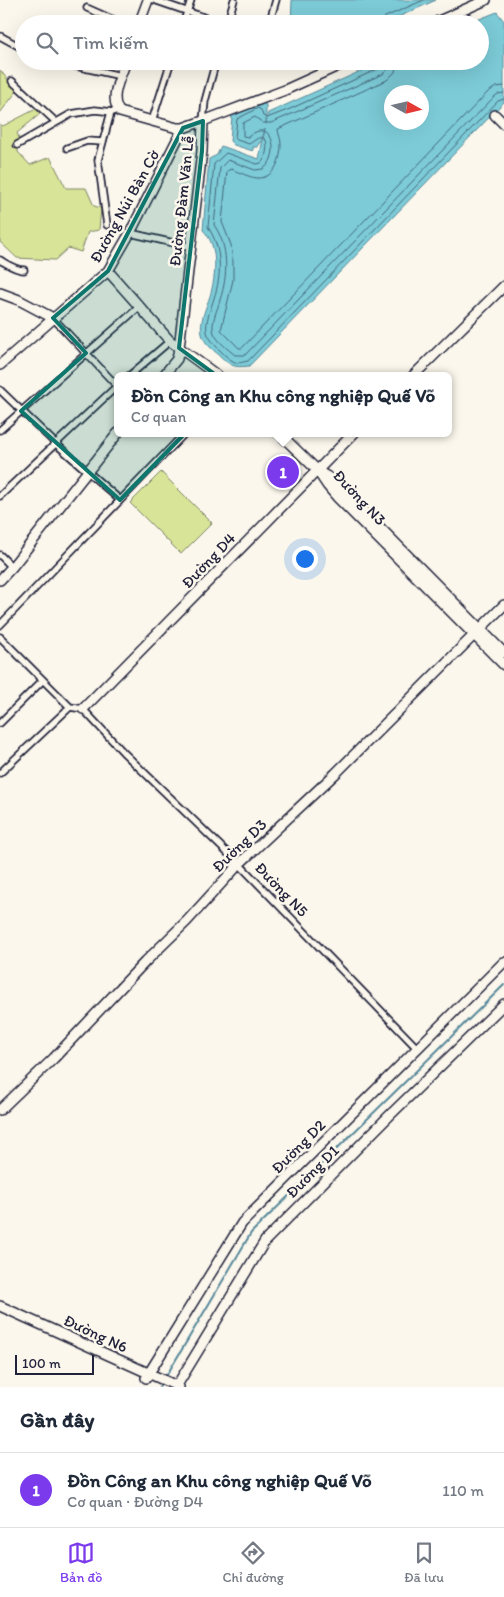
<!DOCTYPE html>
<html lang="vi">
<meta charset="utf-8">
<style>
body{margin:0;font-family:Itim,sans-serif;background:#f6f6f7;color:#1f2937}
.compass{position:absolute;left:384px;top:85px;width:45px;height:45px;border-radius:50%;background:#fff;box-shadow:0 5px 20px #0002;rotate:98deg}
.scale{position:absolute;left:15px;bottom:12px;width:79px;box-sizing:border-box;padding-left:5px;border:2px solid #22223b;border-top:0;font-size:14px;line-height:18px;white-space:nowrap;color:#22223b;-webkit-text-stroke:4px #fbf7ec;paint-order:stroke}
.you{position:absolute;left:304px;top:558px;width:18px;height:18px;margin:-12px;border:4px solid #fff;border-radius:50%;background:#1a73e8;box-shadow:0 0 0 8px #1a73e833}
.badge{display:grid;place-items:center;width:32px;height:32px;border-radius:50%;background:#7c3aed;color:#fff;font-size:16px;font-weight:700}
.pin{position:absolute;translate:-50% -50%;border:2px solid #fff;box-shadow:0 1px 5px #0006}
.popup{position:absolute;left:114px;top:372px;width:338px;height:65px;box-sizing:border-box;display:grid;place-content:center;border-radius:8px;background:#fff;filter:drop-shadow(0 1px 4px #0005);font-size:16px;white-space:nowrap;color:#747a83}
.popup b{font-size:19px;color:#1f2937}
.popup::after{content:'';position:absolute;left:50%;top:100%;margin-left:-10px;border:10px solid transparent;border-top-color:#fff}
.list{margin:0;padding:0;list-style:none}
h2{display:flex;justify-content:space-between;align-items:center;height:65px;margin:0;padding:0 20px;font-size:21px}
h2 small{font-size:16px;font-weight:400;color:#747a83}
.list li{display:grid;grid-template-columns:32px 1fr auto;gap:15px;align-items:center;box-sizing:border-box;height:75px;padding:0 20px;border-top:1px solid #e0e1e3}
.list b{display:block;font-size:19px;white-space:nowrap}
.list p{margin:0;font-size:16px;white-space:nowrap;color:#747a83}
.list em{font-size:16px;font-style:normal;color:#747a83}
.icon{flex:none;width:28px;height:28px;fill:none;stroke:currentColor;stroke-width:2;stroke-linecap:round;stroke-linejoin:round}
.map{position:relative;flex:none;width:504px;height:1387px;overflow:hidden}
.search{position:absolute;background:#fff;box-shadow:0 5px 20px #0002;left:15px;right:15px;top:15px;height:55px;display:flex;align-items:center;gap:12px;box-sizing:border-box;padding:0 18px;border-radius:28px;color:#747a83;font-size:19px}
.sheet{height:140px;background:#fff}
nav{display:flex;justify-content:space-around;align-items:center;box-sizing:border-box;height:70px;border-top:1px solid #e0e1e3;background:#fff;font-size:14px;color:#747a83}
nav a{display:grid;justify-items:center;gap:2px}
nav .on{color:#7c3aed}
.map>svg:first-child{display:block}
</style>
<div class="map">
<svg width="504" height="1387" viewBox="0 0 504 1387">
<rect width="100%" height="100%" fill="#fbf7ec"/>
<filter id="ink" filterUnits="userSpaceOnUse"><feTurbulence type="fractalNoise" baseFrequency=".02" numOctaves="2"/><feDisplacementMap in="SourceGraphic" scale="10" xChannelSelector="R" yChannelSelector="G"/><feConvolveMatrix kernelMatrix="1 2 1 2 8 2 1 2 1" color-interpolation-filters="sRGB"/></filter>
<g filter="url(#ink)">
<path fill="#d8e497" stroke="#7d8369" d="M0,70L17,91L0,113Z
M36,109L40,114L17,133L19,138L18,152L30,165L50,157L66,188H86L94,206L101,208L99,230L88,232L81,252L68,248L55,260L17,258L0,242V124L3,126Z
M161,472L212,523L181,554L130,503Z"/>
<path fill="#7bcbd7" stroke="#578799" fill-rule="evenodd" d="M292,0H436L383,24H291Z
M497,12L504,21V102L249,366C233,368 231,366 219,355C212,349 204,343 202,334C199,322 206,308 210,296C216,276 219,246 203,230L209,159L217,155L221,146L259,159L265,129L261,142L259,143L258,147H253V151L234,145L230,141L232,116L263,102L266,105V124L268,113L383,61H480V24H467ZM392,92H422V122H392Z"/>
<g fill="none" stroke-linecap="round" stroke-linejoin="round">
<path stroke="#466679" stroke-width="1" d="M382,24L385,17L424,0
M384,61L383,65L380,68L290,109L267,118L263,116L261,110L258,108L237,119L235,138L237,140L249,144C255,141 259,134 266,140C268,146 266,159 261,163L257,164L226,153L214,164L208,227C222,248 222,275 214,298C211,309 205,321 207,332C208,339 226,358 233,361C237,364 243,362 248,361L498,101L504,99
M390,61L388,69L383,74L271,123H263L255,117L243,123V136L248,137C274,115 281,158 263,169L255,170L228,160L220,168L214,225C229,246 228,276 220,300C218,309 210,323 214,333C217,341 229,350 235,355H245L494,97L498,94L504,93
M397,61L395,72L387,80L278,129C278,134 281,138 281,144C281,159 275,179 257,178C248,177 239,172 231,169L227,171L222,222L231,245L233,262V280L221,330L239,348H242L488,92L496,87L504,86"/>
<path stroke="#578799" stroke-width="2" d="M165,1378L251,1233L504,985
M159,1387L162,1382"/>
<g stroke="#22223b" stroke-width="9">
<path id="street" d="M154,0L224,24
M87,8L123,24
M183,24L191,0
M227,24L234,0
M269,24L276,0
M0,36L24,49
M53,61L121,76
M12,81L56,122
M152,121L171,61
M203,121L205,101L216,61
M17,145L71,114L95,110L113,112
M67,148L87,141L103,142
M107,225L98,160L111,112
M130,233L191,247
M0,260C7,264 15,270 24,270
M53,318L118,387
M129,376L170,341
M0,390L55,443L120,500
M0,430L139,307
M0,496L118,385
M0,555L12,567
M0,625L185,433
M0,637L70,707L83,709L123,752L239,864L417,1048
M0,723L43,680
M0,773L70,707"/>
</g>
<g stroke="#22223b" stroke-width="12">
<path id="secondary" d="M139,24L148,0
M432,24L486,0
M126,61C121,77 108,98 120,112L177,128H183
M495,115L504,124
M108,271L170,341L218,376
M0,293L19,300L53,318
M0,365L108,271L130,233L183,128L203,121
M163,376L177,359L179,348L202,151L203,121L285,90L349,61
M413,376L504,286
M279,433L317,470L327,485L338,498L504,665
M319,472L333,480L504,653
M0,580L12,567L118,433
M83,709L354,433
M0,1110L54,1058L146,961L187,921L239,864L335,774L504,605
M0,1306L179,1387
M146,1378L242,1223L504,962
M176,1387L265,1241L388,1117L504,1004"/>
</g>
<use href="#street" stroke="#fbf7ec" stroke-width="5.5"/>
<use href="#secondary" stroke="#fbf7ec" stroke-width="9"/>
</g>
</g>
<path fill="#0f766e" fill-opacity="0.2" stroke="#0f766e" stroke-width="4" stroke-linejoin="round" d="M203,121L202,151L179,348L231,386L120,500L21,411L86,353L53,318L108,271L183,128Z"/>
<g text-anchor="middle" stroke-width="5" stroke-linejoin="round" paint-order="stroke">
<g font-size="16" fill="#22223b" stroke="#fbf7ec">
<text transform="translate(181 201) rotate(-84)" y="6">Đường Đàm Văn Lễ</text>
<text transform="translate(124 206) rotate(-61)" y="6">Đường Núi Bàn Cờ</text>
<text transform="translate(360 497) rotate(47)" y="6">Đường N3</text>
<text transform="translate(208 560) rotate(-46)" y="6">Đường D4</text>
<text transform="translate(239 845) rotate(-44)" y="6">Đường D3</text>
<text transform="translate(282 889) rotate(46)" y="6">Đường N5</text>
<text transform="translate(298 1146) rotate(-45)" y="6">Đường D2</text>
<text transform="translate(312 1171) rotate(-45)" y="6">Đường D1</text>
<text transform="translate(96 1333) rotate(25)" y="6">Đường N6</text>
</g>
</g>
</svg>
<svg class="compass" viewBox="-18 -18 36 36"><path d="M0-13l5 13h-10z" fill="#e53935"/><path d="M0 13l5-13h-10z" fill="#747a83"/></svg>
<div class="scale">100 m</div>
<div class="you"></div>
<div class="pin badge" style="left:283px;top:472px">1</div>
<div class="popup"><b>Đồn Công an Khu công nghiệp Quế Võ</b>Cơ quan</div>
<div class="search"><svg class="icon" aria-label="search" viewBox="0 0 24 24"><circle cx="10" cy="10" r="6"/><path d="M15 15l6 6"/></svg>Tìm kiếm</div>
</div>
<section class="sheet">
<h2>Gần đây<small></small></h2>
<ul class="list">
<li><span class="badge">1</span><div><b>Đồn Công an Khu công nghiệp Quế Võ</b><p>Cơ quan · Đường D4</p></div><em>110 m</em></li>
</ul>
</section>
<nav>
<a class="on"><svg class="icon" aria-label="map" viewBox="0 0 24 24"><path d="M3 6l6-2 6 2 6-2v14l-6 2-6-2-6 2zM9 4v14M15 6v14"/></svg>Bản đồ</a>
<a><svg class="icon" aria-label="directions" viewBox="0 0 24 24"><path d="M12 3l9 9-9 9-9-9zM9 14v-3h6M13 9l2 2-2 2"/></svg>Chỉ đường</a>
<a><svg class="icon" aria-label="saved" viewBox="0 0 24 24"><path d="M7 4h10v16l-5-4-5 4z"/></svg>Đã lưu</a>
</nav>
